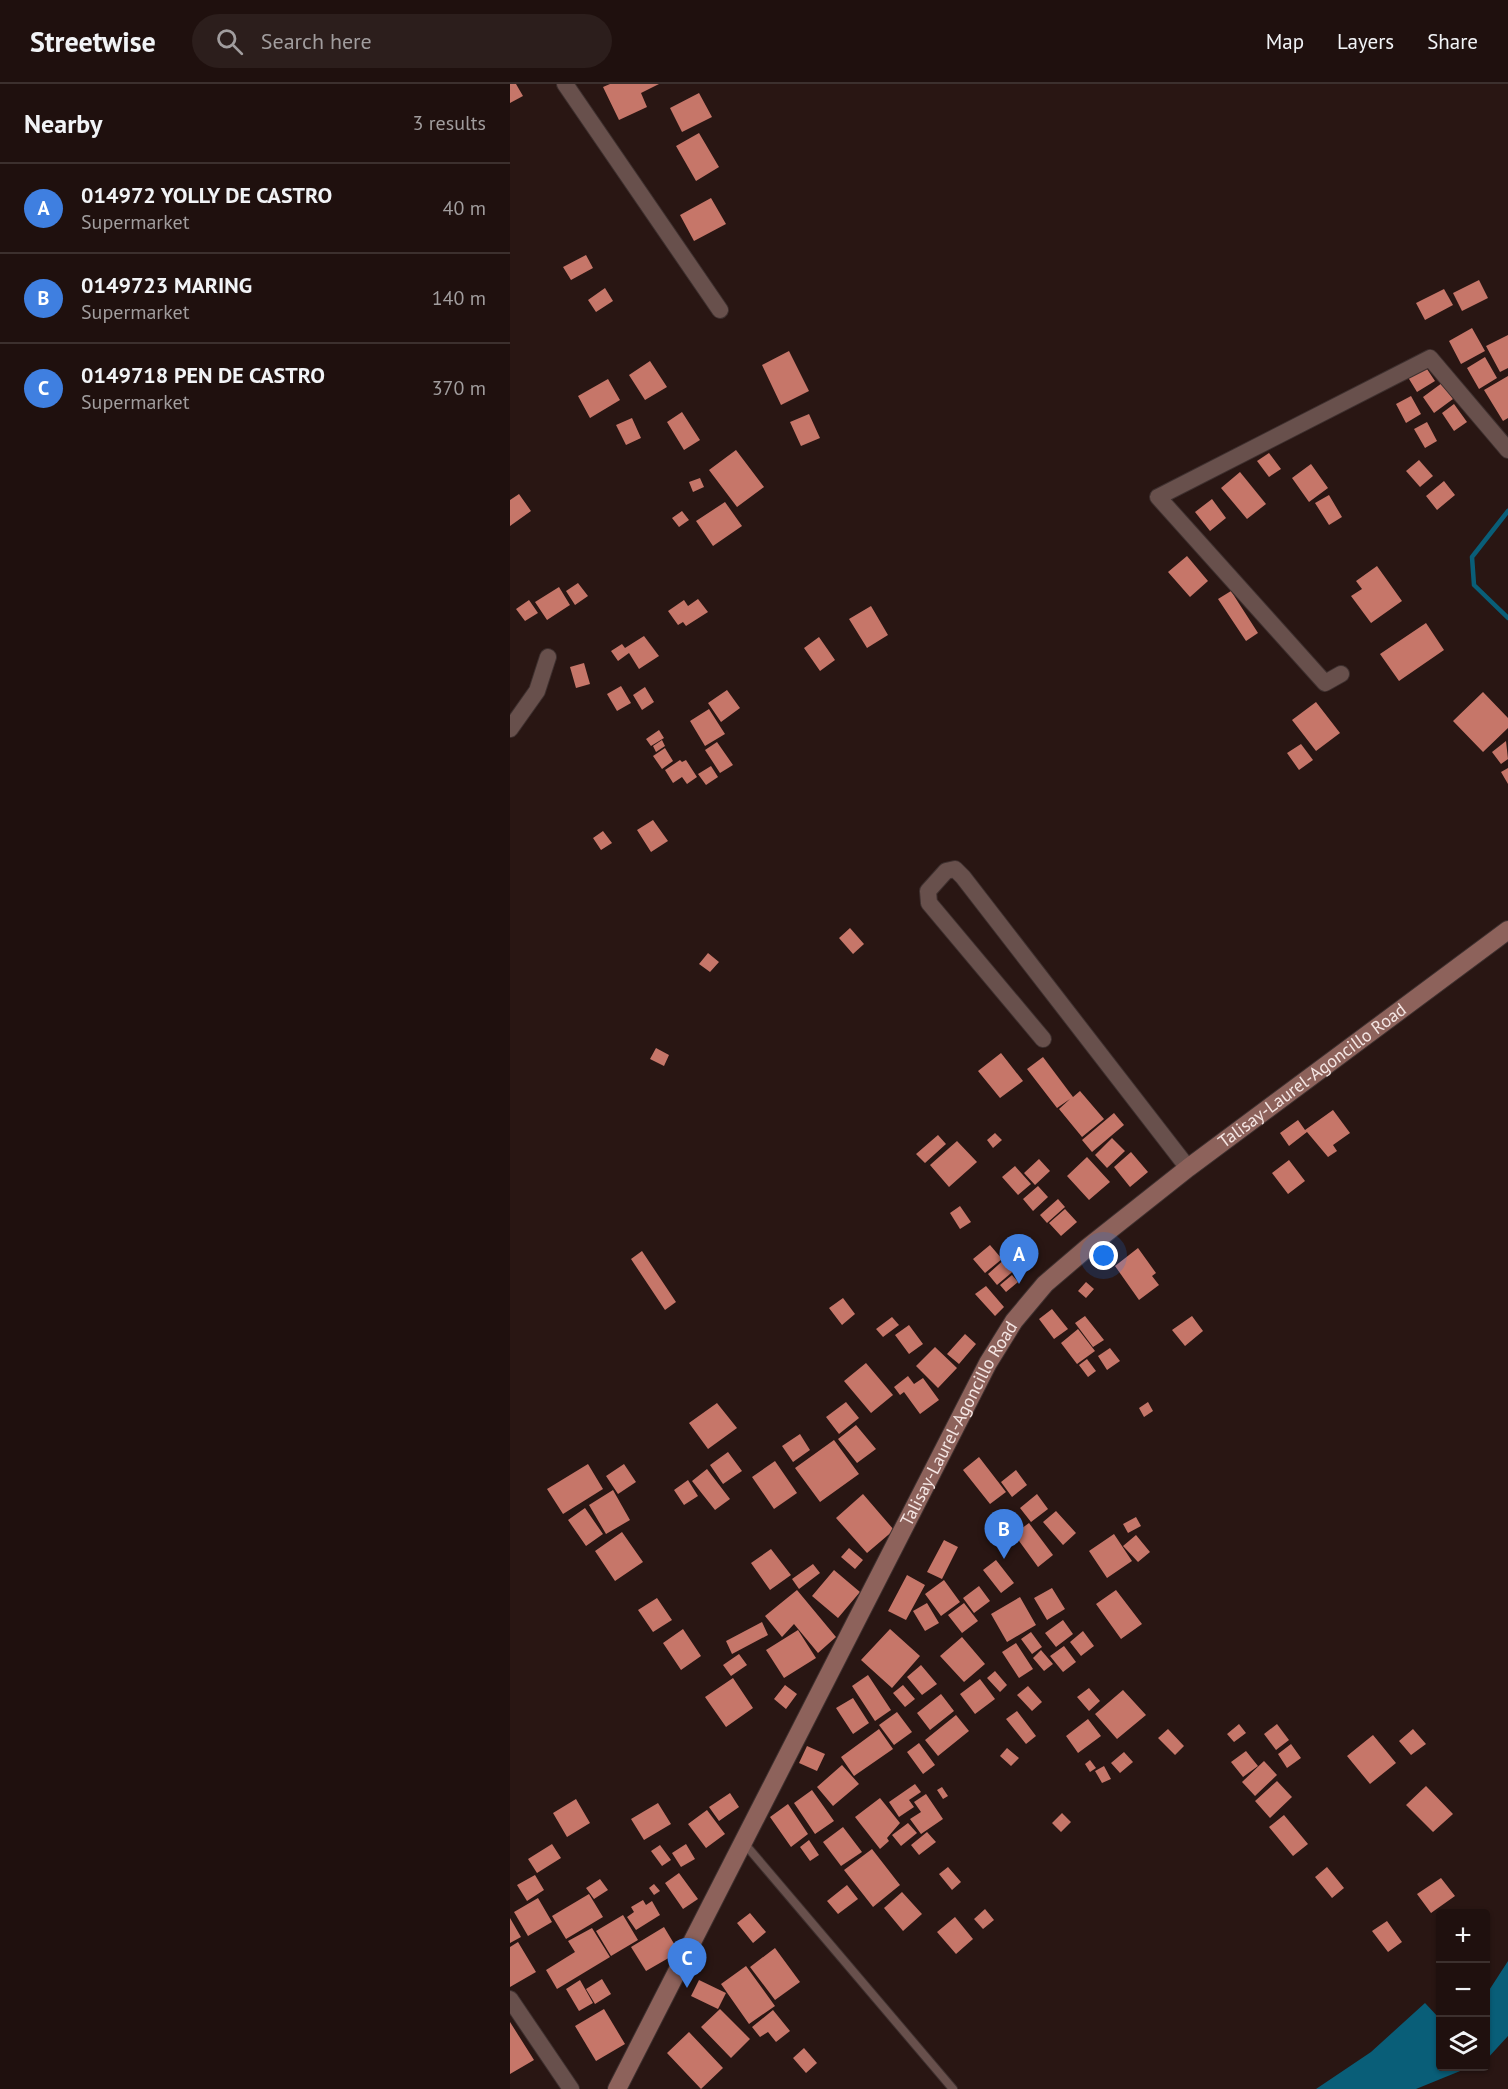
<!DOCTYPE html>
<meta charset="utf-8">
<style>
body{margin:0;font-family:"PT Sans",sans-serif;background:#2c1e1c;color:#f1f3f6}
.controls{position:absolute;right:18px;bottom:18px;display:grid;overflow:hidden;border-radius:6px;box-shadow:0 2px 4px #0004}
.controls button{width:54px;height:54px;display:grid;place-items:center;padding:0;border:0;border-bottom:2px solid #3c302e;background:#1f100e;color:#f1f3f6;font:30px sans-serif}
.you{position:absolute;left:594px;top:1172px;width:21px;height:21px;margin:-15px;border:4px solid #fff;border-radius:50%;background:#1a73e8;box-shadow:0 0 0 9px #1a73e833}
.badge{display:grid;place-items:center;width:39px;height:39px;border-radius:50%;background:#21c9fd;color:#fff;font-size:20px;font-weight:700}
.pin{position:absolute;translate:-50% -50px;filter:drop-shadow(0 2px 3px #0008)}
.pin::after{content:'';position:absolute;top:32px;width:21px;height:18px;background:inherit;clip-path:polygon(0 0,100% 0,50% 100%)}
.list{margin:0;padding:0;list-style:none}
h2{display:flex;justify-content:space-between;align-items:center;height:78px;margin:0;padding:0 24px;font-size:26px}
h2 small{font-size:20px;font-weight:400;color:#a19d9e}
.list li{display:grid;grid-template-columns:39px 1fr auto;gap:18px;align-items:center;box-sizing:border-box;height:90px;padding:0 24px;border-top:2px solid #3c302e}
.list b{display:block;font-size:22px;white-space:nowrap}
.list p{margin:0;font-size:20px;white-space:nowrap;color:#a19d9e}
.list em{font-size:20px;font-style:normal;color:#a19d9e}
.icon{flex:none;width:33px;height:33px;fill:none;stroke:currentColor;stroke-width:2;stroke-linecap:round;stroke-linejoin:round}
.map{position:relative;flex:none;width:998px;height:2005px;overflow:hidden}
header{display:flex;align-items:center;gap:36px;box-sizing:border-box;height:84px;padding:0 30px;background:#1f100e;border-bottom:2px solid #3c302e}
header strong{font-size:28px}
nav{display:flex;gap:33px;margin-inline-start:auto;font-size:21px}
.search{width:420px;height:54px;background:#2c1e1c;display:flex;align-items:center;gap:15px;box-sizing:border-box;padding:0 21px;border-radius:33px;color:#a19d9e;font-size:22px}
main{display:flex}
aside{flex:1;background:#1f100e}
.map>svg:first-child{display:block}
</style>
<header>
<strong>Streetwise</strong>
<div class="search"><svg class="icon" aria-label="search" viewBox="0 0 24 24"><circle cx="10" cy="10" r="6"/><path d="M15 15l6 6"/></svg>Search here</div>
<nav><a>Map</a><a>Layers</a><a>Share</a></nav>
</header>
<main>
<aside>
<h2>Nearby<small>3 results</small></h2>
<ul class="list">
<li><span class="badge" style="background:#3f7fe0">A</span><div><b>014972 YOLLY DE CASTRO</b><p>Supermarket</p></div><em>40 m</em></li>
<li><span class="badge" style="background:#3f7fe0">B</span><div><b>0149723 MARING</b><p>Supermarket</p></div><em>140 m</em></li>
<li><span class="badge" style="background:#3f7fe0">C</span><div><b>0149718 PEN DE CASTRO</b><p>Supermarket</p></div><em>370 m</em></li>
</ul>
</aside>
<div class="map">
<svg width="998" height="2005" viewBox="0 0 998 2005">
<rect width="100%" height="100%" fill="#291613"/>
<path fill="#095e78" d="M998,1877V1952L976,1976V1911Z
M915,1919L930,1935V1982L960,1983L906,2005H806L861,1968Z"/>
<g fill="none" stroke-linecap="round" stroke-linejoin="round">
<path stroke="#095e78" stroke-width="4.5" d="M998,427L962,473L964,501L998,534"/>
</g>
<path fill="#c67669" d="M0,0H6L13,12L0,19Z
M100,0H149L131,9L137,23L109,36L93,3Z
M189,9L202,33L172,48L160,24Z
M189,49L209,83L186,97L166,62Z
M201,114L216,140L184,157L170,131Z
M76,171L83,184L61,196L53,183Z
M969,196L978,214L952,227L943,209Z
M95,204L103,217L86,228L78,216Z
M934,205L943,221L915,236L906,219Z
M962,244L975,267L951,280L939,257Z
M998,251V284L990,288L976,262Z
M279,267L299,307L271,321L252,281Z
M975,273L987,294L969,305L957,284Z
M140,277L157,303L135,316L119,291Z
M913,279L925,297L907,308L896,290Z
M998,292V334L993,337L974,306Z
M98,295L110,316L80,334L68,312Z
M932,299L943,315L924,329L913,313Z
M901,312L911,330L896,339L886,320Z
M944,320L957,338L944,347L932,329Z
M172,328L190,356L174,366L157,338Z
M299,330L310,354L291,362L280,338Z
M122,334L131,354L116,361L106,341Z
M917,338L927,357L915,364L904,345Z
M226,366L254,403L227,423L199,386Z
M759,369L771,385L759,393L747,377Z
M909,376L923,392L910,403L896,387Z
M801,380L818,404L799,418L782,394Z
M730,388L756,420L737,435L711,404Z
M190,394L194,403L183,408L179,398Z
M934,397L945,411L927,426L916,412Z
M9,410L21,427L0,442V416Z
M819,411L832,433L819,441L805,419Z
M702,415L716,434L700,447L685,428Z
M215,418L232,442L203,462L186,437Z
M172,427L179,436L169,443L162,434Z
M677,472L698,497L680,513L658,488Z
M867,482L892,517L861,539L841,512L852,505L846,497Z
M68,499L78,512L65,521L56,507Z
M49,503L60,521L37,536L25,518Z
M721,507L748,549L736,557L708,515Z
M188,515L198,528L176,542L173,538L168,541L158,527L174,516L178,522Z
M19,516L28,529L15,537L6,525Z
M361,522L378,551L357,564L339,535Z
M916,539L934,566L889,597L870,570Z
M134,552L149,572L129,585L119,569L108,577L101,567L112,560L115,564Z
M309,553L325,576L310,587L294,564Z
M74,579L80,600L66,604L60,583Z
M111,602L121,619L107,627L97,610Z
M135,603L144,618L132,626L123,611Z
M217,606L230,624L211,638L198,619Z
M973,608L998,634V644L973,668L943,637Z
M806,618L830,649L806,667L782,636Z
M199,625L215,650L195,662L180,637Z
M149,646L154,654L141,662L136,655Z
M152,656L155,662L146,668L143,662Z
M996,657L998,675L991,680L982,668Z
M207,658L223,681L210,689L195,666Z
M791,660L803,676L789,686L777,669Z
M155,664L163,677L152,685L143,672Z
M170,676L172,678L176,676L187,693L177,700L172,693L163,699L155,686Z
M201,682L208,693L196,701L188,690Z
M998,684V700L991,688Z
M143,736L158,757L141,768L127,746Z
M93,747L102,759L91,766L83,754Z
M340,844L354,860L343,870L329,854Z
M198,869L209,878L200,888L189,880Z
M146,964L159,971L154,982L140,975Z
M491,969L513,997L490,1014L468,987Z
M533,973L563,1013L570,1007L594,1035L572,1053L549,1025L560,1015L547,1024L517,985Z
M823,1026L840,1049L823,1061L827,1067L818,1073L797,1048L779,1062L770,1049L788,1036L795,1046Z
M604,1029L614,1041L582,1068L572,1056Z
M485,1049L492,1056L483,1064L477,1056Z
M428,1051L436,1060L415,1079L406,1070Z
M602,1054L615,1067L597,1084L585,1071Z
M447,1057L467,1078L439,1103L420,1081Z
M621,1068L638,1088L620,1103L604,1083Z
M577,1073L600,1098L579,1116L557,1092Z
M529,1075L540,1087L525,1101L514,1089Z
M779,1076L795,1097L778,1110L762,1089Z
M505,1082L521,1100L508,1111L492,1093Z
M528,1102L538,1113L523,1127L513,1115Z
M548,1115L555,1123L537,1139L530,1131Z
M450,1122L461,1138L450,1145L440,1129Z
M555,1125L567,1138L551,1152L539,1139Z
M506,1155L525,1178L513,1188L493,1166Z
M480,1161L492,1175L475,1189L463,1175Z
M628,1164L646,1189L642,1192L649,1201L629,1216L605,1182Z
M132,1167L166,1218L155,1226L121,1175Z
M497,1173L507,1184L487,1201L478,1190Z
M502,1191L508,1198L496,1208L490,1201Z
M576,1198L584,1205L576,1214L568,1207Z
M476,1202L494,1223L485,1232L465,1210Z
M333,1214L345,1230L332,1241L319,1224Z
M542,1225L558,1245L544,1255L529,1235Z
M575,1232L594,1256L583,1263L565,1239Z
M682,1232L693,1247L675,1262L662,1246Z
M382,1233L389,1241L373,1253L366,1245Z
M399,1241L413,1260L399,1270L385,1251Z
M568,1245L585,1267L567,1280L551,1259Z
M455,1250L466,1260L449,1280L437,1270Z
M425,1263L447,1284L428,1304L406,1282Z
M600,1264L610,1277L597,1286L588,1272Z
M577,1275L586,1287L578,1293L569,1281Z
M356,1279L383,1311L361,1329L334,1297Z
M398,1292L404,1300L413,1294L429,1316L410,1330L394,1308L390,1311L384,1303Z
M336,1318L349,1334L329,1350L316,1333Z
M638,1318L643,1327L634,1333L629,1324Z
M207,1319L227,1344L198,1365L179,1339Z
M346,1341L366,1365L347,1379L328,1355Z
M290,1350L300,1366L283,1378L272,1362Z
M324,1356L349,1390L310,1418L285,1384Z
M218,1368L232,1387L213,1400L200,1381Z
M469,1373L496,1408L480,1420L453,1386Z
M265,1377L287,1409L264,1425L242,1393Z
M78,1380L93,1405L53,1430L37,1405Z
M114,1380L126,1398L108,1410L96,1392Z
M197,1385L220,1415L205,1426L182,1397Z
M506,1386L517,1401L502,1413L491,1398Z
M178,1396L188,1412L174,1421L164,1406Z
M103,1406L120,1436L96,1450L79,1421Z
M353,1410L384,1446L357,1469L326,1434Z
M527,1410L538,1425L521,1438L510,1424Z
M75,1424L93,1450L76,1462L58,1436Z
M546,1427L566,1449L553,1461L533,1438Z
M626,1433L631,1442L618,1449L613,1440Z
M519,1439L543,1471L528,1483L504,1450Z
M112,1448L133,1478L105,1497L85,1467Z
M604,1450L622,1477L597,1494L579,1467Z
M626,1451L640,1468L628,1478L613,1462Z
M434,1456L448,1463L432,1495L417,1488Z
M339,1464L353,1476L345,1485L331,1473Z
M261,1465L281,1491L260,1506L241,1479Z
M486,1476L504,1499L491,1509L473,1486Z
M303,1480L310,1489L289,1505L282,1495Z
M324,1486L350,1508L328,1534L302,1512Z
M397,1491L415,1501L396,1536L378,1527Z
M434,1496L450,1518L431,1532L415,1510Z
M469,1502L480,1517L464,1529L453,1514Z
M542,1504L555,1525L537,1536L524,1514Z
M287,1506L326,1553L308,1569L284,1540L272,1553L255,1532Z
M606,1506L632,1540L611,1555L586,1520Z
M510,1513L526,1541L497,1558L481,1530Z
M147,1514L162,1536L143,1548L128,1526Z
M417,1519L429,1539L415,1547L403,1527Z
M454,1519L468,1537L452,1549L438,1531Z
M553,1536L563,1550L546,1563L535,1549Z
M252,1538L258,1551L222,1570L216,1557Z
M173,1545L191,1572L171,1586L153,1559Z
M380,1545L410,1572L382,1604L351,1576Z
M288,1546L306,1574L274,1594L256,1566Z
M573,1547L584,1562L571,1572L560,1558Z
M521,1548L532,1563L522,1570L511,1555Z
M452,1553L475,1580L454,1598L430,1572Z
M506,1559L523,1585L509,1594L492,1568Z
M554,1562L566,1578L553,1588L540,1572Z
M531,1566L543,1580L534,1587L523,1574Z
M229,1570L237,1581L221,1592L213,1581Z
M411,1581L427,1600L412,1611L397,1593Z
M485,1587L497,1601L490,1608L477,1594Z
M358,1591L381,1626L365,1637L342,1602Z
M223,1594L243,1624L216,1643L195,1613Z
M470,1595L485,1615L465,1630L450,1610Z
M275,1601L287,1610L276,1625L264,1615Z
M393,1601L405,1615L395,1623L383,1609Z
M518,1602L532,1618L522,1627L507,1611Z
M579,1604L590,1617L579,1627L567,1613Z
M613,1606L636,1631L607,1655L585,1630Z
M431,1610L444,1627L420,1646L407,1629Z
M343,1614L359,1639L343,1650L326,1624Z
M507,1627L526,1652L516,1660L496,1635Z
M387,1628L402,1648L384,1661L369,1641Z
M446,1631L459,1647L428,1672L415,1656Z
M578,1635L591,1652L568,1669L556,1652Z
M729,1640L736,1649L724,1658L717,1650Z
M767,1640L779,1656L766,1666L754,1650Z
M369,1645L383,1665L344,1692L331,1673Z
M658,1645L674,1662L665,1671L648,1654Z
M903,1645L916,1660L901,1671L889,1657Z
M863,1651L886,1679L860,1700L837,1672Z
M409,1659L425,1681L413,1690L397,1668Z
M781,1660L791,1674L777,1684L768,1670Z
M297,1662L315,1670L307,1687L289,1679Z
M497,1664L509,1674L501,1682L490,1672Z
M736,1667L748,1682L733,1693L721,1678Z
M614,1668L623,1678L610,1689L601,1679Z
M580,1676L586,1684L580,1688L575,1680Z
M754,1677L767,1691L745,1712L732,1698Z
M332,1681L349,1700L323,1722L307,1703Z
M594,1682L601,1695L592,1699L585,1687Z
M767,1697L782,1713L760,1734L745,1717Z
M405,1700L411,1708L399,1716L404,1723L389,1733L379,1718Z
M916,1702L943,1730L923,1748L896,1721Z
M432,1703L438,1712L433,1715L427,1706Z
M302,1706L324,1737L305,1750L284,1719Z
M220,1709L229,1723L209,1737L199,1723Z
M416,1710L433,1735L411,1750L400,1735L411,1728L404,1718Z
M370,1714L390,1739L377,1754L379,1757L370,1765L345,1733Z
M66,1715L80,1739L57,1753L43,1729Z
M148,1719L161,1740L134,1756L121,1735Z
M278,1720L298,1750L281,1763L260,1733Z
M197,1726L215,1750L196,1764L178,1740Z
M552,1729L561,1738L551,1748L542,1739Z
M774,1731L798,1760L783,1772L759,1743Z
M398,1739L407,1749L391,1762L382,1751Z
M333,1743L352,1768L331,1782L313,1758Z
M417,1748L426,1758L409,1771L401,1761Z
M299,1756L309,1771L300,1777L290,1763Z
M42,1760L51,1774L27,1789L18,1775Z
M176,1760L185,1775L171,1783L162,1769Z
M150,1761L161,1776L152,1782L141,1767Z
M362,1765L390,1801L363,1823L334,1786Z
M438,1783L451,1798L442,1806L429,1790Z
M817,1783L834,1804L822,1814L805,1793Z
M169,1789L188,1815L173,1825L155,1799Z
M25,1791L34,1806L17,1817L7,1801Z
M931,1794L945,1812L921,1829L907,1810Z
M90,1795L98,1806L84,1815L76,1804Z
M144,1800L150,1807L144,1811L139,1804Z
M337,1801L348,1815L328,1830L317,1817Z
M392,1808L412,1830L393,1847L374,1824Z
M79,1810L93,1833L56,1855L42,1832Z
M28,1814L42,1838L18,1852L4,1828Z
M133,1816L136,1821L142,1817L150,1831L126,1846L117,1833L124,1828L121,1823Z
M475,1825L484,1836L473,1845L464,1835Z
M240,1829L256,1848L243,1859L227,1839Z
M113,1831L128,1856L101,1872L86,1847Z
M445,1833L463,1855L446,1870L427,1848Z
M0,1834L11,1853L0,1859Z
M877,1837L892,1858L878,1868L862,1847Z
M154,1843L169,1868L136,1887L121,1863Z
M82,1844L100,1873L47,1905L36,1886L65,1868L58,1857Z
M8,1858L26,1888L0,1903V1863Z
M265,1864L290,1898L265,1916L240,1883Z
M236,1882L265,1922L239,1940L211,1900Z
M92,1895L101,1910L85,1920L76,1905Z
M70,1896L83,1919L69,1927L56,1905Z
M189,1896L216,1909L208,1925L181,1912Z
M94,1925L115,1960L86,1977L65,1942Z
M210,1925L240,1955L221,1974L191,1943Z
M263,1926L280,1947L266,1958L258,1948L250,1953L242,1943Z
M0,1938L24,1976L0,1990Z
M179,1948L213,1984L191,2005L157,1969Z
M294,1964L307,1979L296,1989L283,1974Z"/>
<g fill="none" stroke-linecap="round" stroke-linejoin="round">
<g stroke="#3e302f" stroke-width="10">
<path id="lane" d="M234,1759L443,2005"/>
</g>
<g stroke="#3e302f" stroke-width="18">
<path id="street" d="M55,0L210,226
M831,590L815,599L648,413L920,274L998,366
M0,645L27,607L38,573
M533,955L419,819L418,807L436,787L445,785L453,793L678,1084
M0,1915L61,2005"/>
</g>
<g stroke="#3e302f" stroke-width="20">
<g id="secondary">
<path id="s1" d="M107,2005L478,1279L504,1237L535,1200L577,1164L678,1084L998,846"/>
</g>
</g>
<use href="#lane" stroke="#68504c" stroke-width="8"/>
<use href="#street" stroke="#68504c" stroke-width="16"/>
<use href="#secondary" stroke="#8d625b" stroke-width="18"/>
</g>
<g text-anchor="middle" stroke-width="6" stroke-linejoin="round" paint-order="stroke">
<g font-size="18" fill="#f4e5e3" stroke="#1f0d0a">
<text dy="6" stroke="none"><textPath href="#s1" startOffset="1252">Talisay-Laurel-Agoncillo Road</textPath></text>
<text dy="6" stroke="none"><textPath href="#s1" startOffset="748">Talisay-Laurel-Agoncillo Road</textPath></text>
</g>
</g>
</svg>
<div class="controls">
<button>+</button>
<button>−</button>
<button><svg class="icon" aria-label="layers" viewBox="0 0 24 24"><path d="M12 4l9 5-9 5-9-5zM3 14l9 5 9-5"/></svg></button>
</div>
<div class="you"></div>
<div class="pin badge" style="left:509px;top:1200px;background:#3f7fe0">A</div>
<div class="pin badge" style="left:494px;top:1475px;background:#3f7fe0">B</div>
<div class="pin badge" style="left:177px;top:1904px;background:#3f7fe0">C</div>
</div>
</main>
